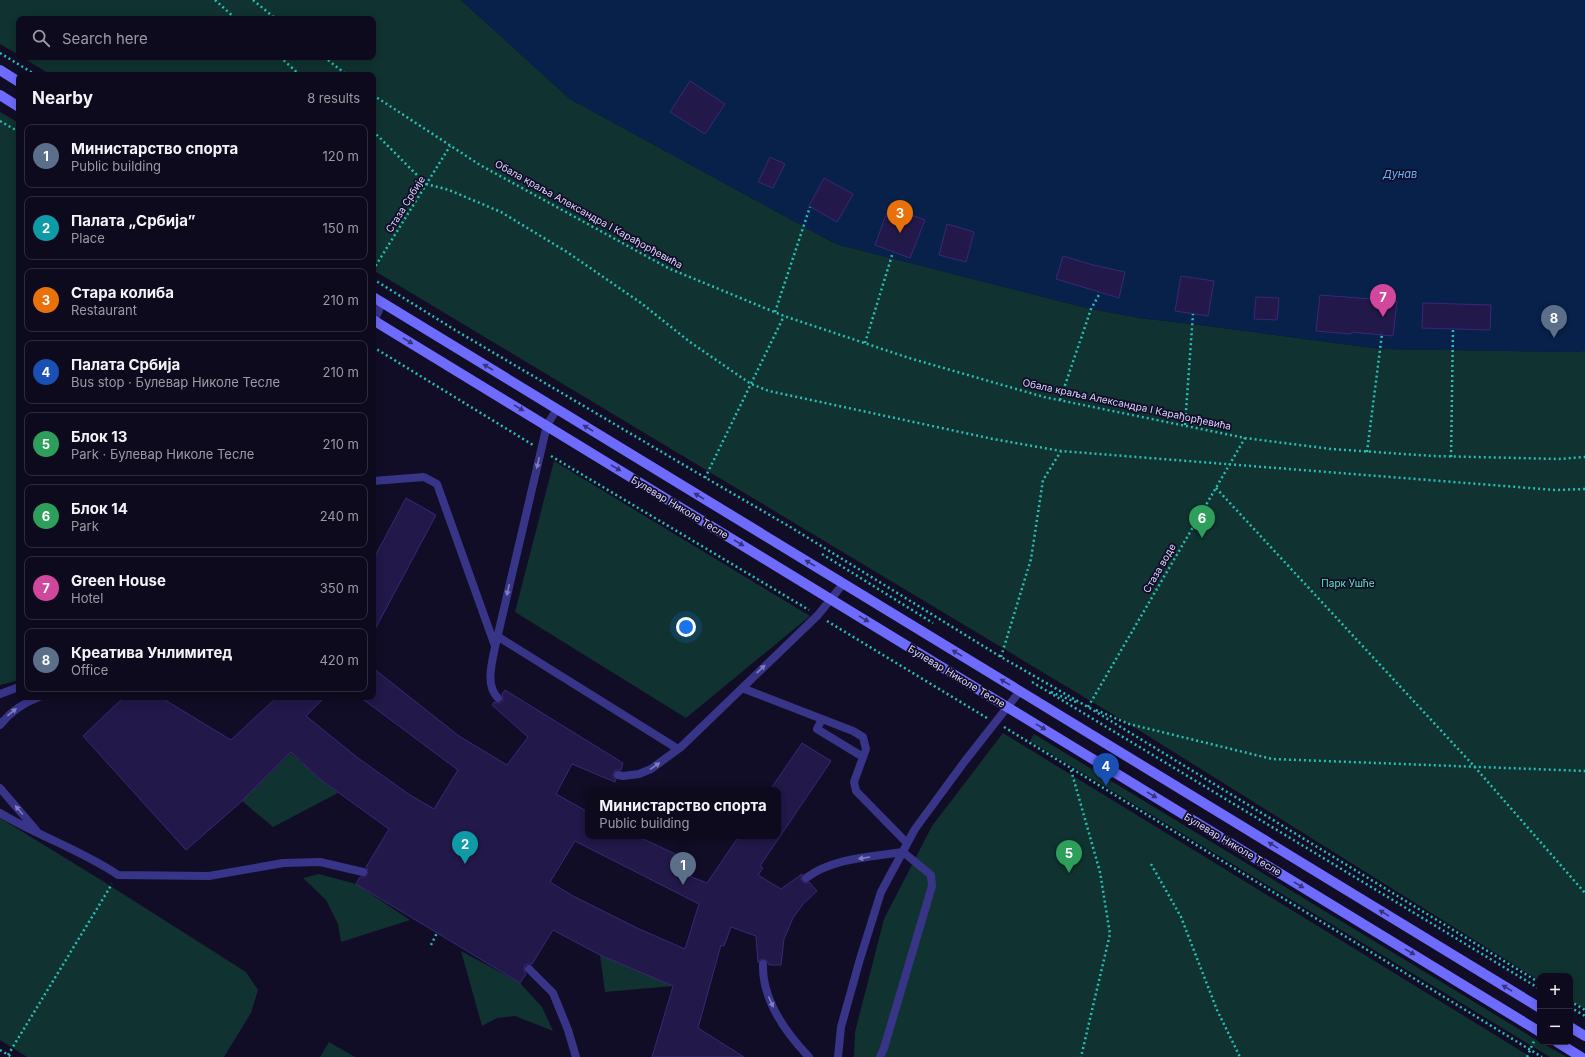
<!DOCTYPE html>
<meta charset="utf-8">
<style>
body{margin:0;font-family:Inter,sans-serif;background:#171326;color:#f1f3f6}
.controls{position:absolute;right:12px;bottom:12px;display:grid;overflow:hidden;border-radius:8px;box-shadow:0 2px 10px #0003}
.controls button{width:36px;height:36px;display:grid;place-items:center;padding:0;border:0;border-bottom:1px solid #2e2b3b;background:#0e0a1d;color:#f1f3f6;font:20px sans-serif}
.you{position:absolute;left:686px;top:627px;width:14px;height:14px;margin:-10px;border:3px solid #fff;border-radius:50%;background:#1a73e8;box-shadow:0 0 0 6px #1a73e833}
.badge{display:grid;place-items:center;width:26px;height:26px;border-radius:50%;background:#ea580c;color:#fff;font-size:13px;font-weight:700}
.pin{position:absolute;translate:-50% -33px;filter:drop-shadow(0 1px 2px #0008)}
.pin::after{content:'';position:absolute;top:21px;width:14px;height:12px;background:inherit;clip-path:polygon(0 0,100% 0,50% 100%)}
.popup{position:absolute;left:585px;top:787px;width:196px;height:52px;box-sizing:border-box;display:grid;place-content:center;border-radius:8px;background:#0e0a1d;filter:drop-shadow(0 1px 3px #0005);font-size:13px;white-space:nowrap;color:#9b9aa4}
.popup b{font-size:15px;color:#f1f3f6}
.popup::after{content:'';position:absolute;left:50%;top:100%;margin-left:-8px;border:8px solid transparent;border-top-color:#0e0a1d}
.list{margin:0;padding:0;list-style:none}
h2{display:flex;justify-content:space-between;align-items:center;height:52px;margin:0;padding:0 16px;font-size:17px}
h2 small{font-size:13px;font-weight:400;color:#9b9aa4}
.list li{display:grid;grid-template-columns:26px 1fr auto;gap:12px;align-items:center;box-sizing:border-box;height:64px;margin:0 8px 8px;padding:0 8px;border:1px solid #2e2b3b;border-radius:8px}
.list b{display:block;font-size:15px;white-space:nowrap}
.list p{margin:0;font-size:13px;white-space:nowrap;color:#9b9aa4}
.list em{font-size:13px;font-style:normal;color:#9b9aa4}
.icon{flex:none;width:22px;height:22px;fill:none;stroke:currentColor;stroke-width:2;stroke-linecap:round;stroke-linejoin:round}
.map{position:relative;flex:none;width:1585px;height:1057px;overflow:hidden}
.search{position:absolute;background:#0e0a1d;box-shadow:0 2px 10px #0003;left:16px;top:16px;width:360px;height:44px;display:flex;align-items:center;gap:10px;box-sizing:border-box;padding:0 14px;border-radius:8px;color:#9b9aa4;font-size:15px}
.panel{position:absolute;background:#0e0a1d;box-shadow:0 2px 10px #0003;left:16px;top:72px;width:360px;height:628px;border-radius:8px}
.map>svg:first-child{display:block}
</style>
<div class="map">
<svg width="1585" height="1057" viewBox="0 0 1585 1057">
<rect width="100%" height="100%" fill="#120d27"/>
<path fill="#103230" d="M0,0H461L570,99L836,244L1091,309L1140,318L1193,324L1381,349L1570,352L1585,351V1009L1570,1000V976H1540V981L1129,724L373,270V75H51L22,57H373V19H19V55L0,44Z
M0,112L19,123V680L0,685Z
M554,461L810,616L686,718L515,612Z
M1003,733L1531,1057H854L855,1032L884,919L932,826Z
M1034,734L1540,1042L1567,1057H1550L1030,741Z
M291,753L321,780L338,793L273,827L242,801Z
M0,818L101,880L246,972L258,990L251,1013L224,1057H27L0,1040Z
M319,874L356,884L410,920L341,942L338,924L326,900L303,878Z
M461,951L520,983L542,1007L553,1031L515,1016L497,1018L482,1026Z
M600,955L673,986L605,992Z
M329,1042L355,1057H320Z"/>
<path fill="#08214b" d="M461,0H1585V351L1570,352L1381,349L1193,324L1140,318L1091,309L836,244L570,99Z"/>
<path fill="#221849" stroke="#382977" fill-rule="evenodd" d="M690,81L725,104L705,134L670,112Z
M770,157L785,164L773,188L758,182Z
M824,178L853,194L837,222L809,206Z
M889,207L925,220L910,258L875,245Z
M947,224L974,232L966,262L939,255Z
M1063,256L1093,265L1125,272L1119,298L1056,279Z
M1181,276L1214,281L1208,316L1175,311Z
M1320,295L1397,301L1393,336L1352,332L1351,334L1316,331Z
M1256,297L1279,298L1277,320L1254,319Z
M1423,303L1491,305L1490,330L1422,328Z
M406,498L436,515L373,633V560Z
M373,668L459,736L507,765L528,737L492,705L494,702L498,703L502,702L503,698L502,694L505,690L623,763L621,770H616L613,774V777L616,780L615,782L572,764L556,794L588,812V836H637L690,861L684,874L707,883L739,836H778V790H770L802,743L831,761L760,866L763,868L758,875L781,889L802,874L801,878L802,881L806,883L809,882L817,891L803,904L793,918L784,939L781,965H769L767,961L763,959L760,960L758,963L756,936L731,927L724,946L721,945L698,1028L744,1057H652L673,986L600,955L553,930L532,964H528L525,965L524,970L526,974L520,983L356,884L360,877H364L367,875L368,871L366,867L389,829L321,780L291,752L242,801L186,850L83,736L124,697H160L231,740L277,697H325L306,716L358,758L410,795L434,809L458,770L360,697H373ZM575,841L699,904L685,949L637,928L573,896L550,882Z"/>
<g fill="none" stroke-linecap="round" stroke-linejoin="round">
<path stroke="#27c0b6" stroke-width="2.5" stroke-dasharray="2 3" stroke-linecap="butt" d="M215,0L236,19
M253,0L276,19
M0,53L36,75
M280,57L300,75
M324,57L347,75
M373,95L480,165L668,268L784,316L909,358L1044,397L1245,438L1331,449L1433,456L1559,459L1585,457
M0,121L19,132
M373,131L426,184L449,190L501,212L567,252L641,303L690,342L751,384L769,391L993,439L1061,451L1555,490L1585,489
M373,270L450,146
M373,279L455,330L694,471L792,528L1001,657L1088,707L1540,983
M775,312L810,207
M865,343L893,252
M373,347L533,445
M1060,400L1091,309L1100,293
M1185,425L1193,314
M1367,452L1382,334
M551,456L809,610
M1451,457L1453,329
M705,478L784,316
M1216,488L1473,765L1585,893
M822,554L933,623
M827,621L987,718
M1001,657L1031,559L1043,480L1061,451
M1032,682L1540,989
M1051,692L1078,703
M1088,707L1245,438
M1096,710L1129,724L1272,759L1585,771
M1004,727L1542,1057
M1071,770L1100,872L1110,934L1081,1057
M1151,864L1181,917L1217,1010L1240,1057
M431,945L437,933
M1570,1001L1585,1010
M1570,1007L1585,1016
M0,1050L12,1057
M8,1055L112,884
M1527,1057L1534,1041"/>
<path stroke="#383589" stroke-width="8" d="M373,324L382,303
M373,481L424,477L437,484L495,646
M497,636L678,749
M742,688L853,731L863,737L866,749L854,782L856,791L907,843
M0,694L19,687
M498,698C485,685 492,663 495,647L547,425L557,409
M822,719L817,729L863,757
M0,725C11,711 23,703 39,697
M618,775L623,776L639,774L651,769L681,747L818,615L843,584
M0,788L36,830
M0,813C38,836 81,850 118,875L209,876L283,863L320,862L363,872
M806,878C833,858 870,857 903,852L931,875L932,886L884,1048L880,1057
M763,964C762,1000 785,1032 809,1057
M529,969L553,993L568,1030L576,1057
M838,1057L841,1027L860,959L881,892L915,829L965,761L1020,691"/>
<path stroke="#6e6bff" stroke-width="10" d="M0,70L19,82
M0,95L19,107
M373,297L1540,1008
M373,320L1540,1032
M1570,1027L1585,1036
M1557,1042L1581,1057"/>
</g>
<defs><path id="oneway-solid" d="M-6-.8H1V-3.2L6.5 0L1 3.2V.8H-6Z"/></defs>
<g fill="#37337d">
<use href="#oneway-solid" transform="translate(408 341) rotate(31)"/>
<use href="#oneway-solid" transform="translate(488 367) rotate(-149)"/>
<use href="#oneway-solid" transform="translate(519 408) rotate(31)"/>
<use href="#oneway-solid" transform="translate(588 428) rotate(-149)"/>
<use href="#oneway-solid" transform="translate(616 468) rotate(31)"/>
<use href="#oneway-solid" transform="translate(699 496) rotate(-149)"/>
<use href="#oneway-solid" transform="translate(739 543) rotate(31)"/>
<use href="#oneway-solid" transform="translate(810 563) rotate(-149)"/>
<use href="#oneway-solid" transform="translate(864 619) rotate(31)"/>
<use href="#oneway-solid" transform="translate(957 653) rotate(-149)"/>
<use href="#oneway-solid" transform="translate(1005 682) rotate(-149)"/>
<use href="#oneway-solid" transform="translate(1041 727) rotate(31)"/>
<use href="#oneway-solid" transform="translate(1152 795) rotate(31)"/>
<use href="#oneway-solid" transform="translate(1273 845) rotate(-149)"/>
<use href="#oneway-solid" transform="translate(1299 885) rotate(31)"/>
<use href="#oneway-solid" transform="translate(1384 913) rotate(-149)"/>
<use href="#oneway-solid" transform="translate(1410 952) rotate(31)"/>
<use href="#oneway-solid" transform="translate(1507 988) rotate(-149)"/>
</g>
<g fill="#807dbe">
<use href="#oneway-solid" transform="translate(538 463) rotate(103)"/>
<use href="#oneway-solid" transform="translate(508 590) rotate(103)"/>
<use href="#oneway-solid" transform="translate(761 669) rotate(-44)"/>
<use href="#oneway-solid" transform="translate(12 712) rotate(-39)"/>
<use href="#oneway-solid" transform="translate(655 766) rotate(-35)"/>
<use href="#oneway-solid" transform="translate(19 810) rotate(-131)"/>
<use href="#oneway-solid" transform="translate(864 858) rotate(171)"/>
<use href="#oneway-solid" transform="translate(771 1002) rotate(66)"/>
</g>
<g text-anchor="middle" stroke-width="3.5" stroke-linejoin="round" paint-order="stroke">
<g font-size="10" fill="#d8d4ff" stroke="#120d27">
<text transform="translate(405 204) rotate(-58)" y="4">Стаза Србије</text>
<text transform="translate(589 214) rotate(29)" y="4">Обала краља Александра I Карађорђевића</text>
<text transform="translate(1127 404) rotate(12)" y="4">Обала краља Александра I Карађорђевића</text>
<text transform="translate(680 507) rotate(31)" y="4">Булевар Николе Тесле</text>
<text transform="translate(1159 568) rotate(-60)" y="4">Стаза воде</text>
<text transform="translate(957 676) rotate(31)" y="4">Булевар Николе Тесле</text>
<text transform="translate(1233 844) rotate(31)" y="4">Булевар Николе Тесле</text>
</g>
<g font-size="10" fill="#57e8c3" stroke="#120d27">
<text x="1348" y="587">Парк Ушће</text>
</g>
<g font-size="11" font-style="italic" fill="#62b7ff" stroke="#120d27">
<text x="1400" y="178">Дунав</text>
</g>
</g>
</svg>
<div class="controls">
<button>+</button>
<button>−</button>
</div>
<div class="you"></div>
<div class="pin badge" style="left:683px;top:885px;background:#5c6f8a">1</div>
<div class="popup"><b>Министарство спорта</b>Public building</div>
<div class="pin badge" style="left:465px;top:864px;background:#0f9aa8">2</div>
<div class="pin badge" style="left:900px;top:233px;background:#e8710a">3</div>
<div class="pin badge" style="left:1106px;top:786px;background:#1a4fb4">4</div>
<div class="pin badge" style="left:1069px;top:873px;background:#2e9e5b">5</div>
<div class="pin badge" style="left:1202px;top:538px;background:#2e9e5b">6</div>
<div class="pin badge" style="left:1383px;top:317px;background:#d1479c">7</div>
<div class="pin badge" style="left:1554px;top:338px;background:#5c6f8a">8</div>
<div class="search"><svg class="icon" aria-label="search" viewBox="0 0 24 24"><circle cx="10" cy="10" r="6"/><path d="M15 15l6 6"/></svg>Search here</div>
<section class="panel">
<h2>Nearby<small>8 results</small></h2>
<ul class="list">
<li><span class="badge" style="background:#5c6f8a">1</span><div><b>Министарство спорта</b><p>Public building</p></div><em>120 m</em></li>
<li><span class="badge" style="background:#0f9aa8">2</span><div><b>Палата „Србија”</b><p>Place</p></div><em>150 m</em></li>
<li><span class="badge" style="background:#e8710a">3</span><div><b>Стара колиба</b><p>Restaurant</p></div><em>210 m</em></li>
<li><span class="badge" style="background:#1a4fb4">4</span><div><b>Палата Србија</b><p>Bus stop · Булевар Николе Тесле</p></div><em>210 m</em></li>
<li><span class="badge" style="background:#2e9e5b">5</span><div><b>Блок 13</b><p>Park · Булевар Николе Тесле</p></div><em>210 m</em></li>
<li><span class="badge" style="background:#2e9e5b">6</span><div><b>Блок 14</b><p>Park</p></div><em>240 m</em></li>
<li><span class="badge" style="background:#d1479c">7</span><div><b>Green House</b><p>Hotel</p></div><em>350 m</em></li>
<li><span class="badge" style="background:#5c6f8a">8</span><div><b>Креатива Унлимитед</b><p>Office</p></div><em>420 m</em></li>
</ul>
</section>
</div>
